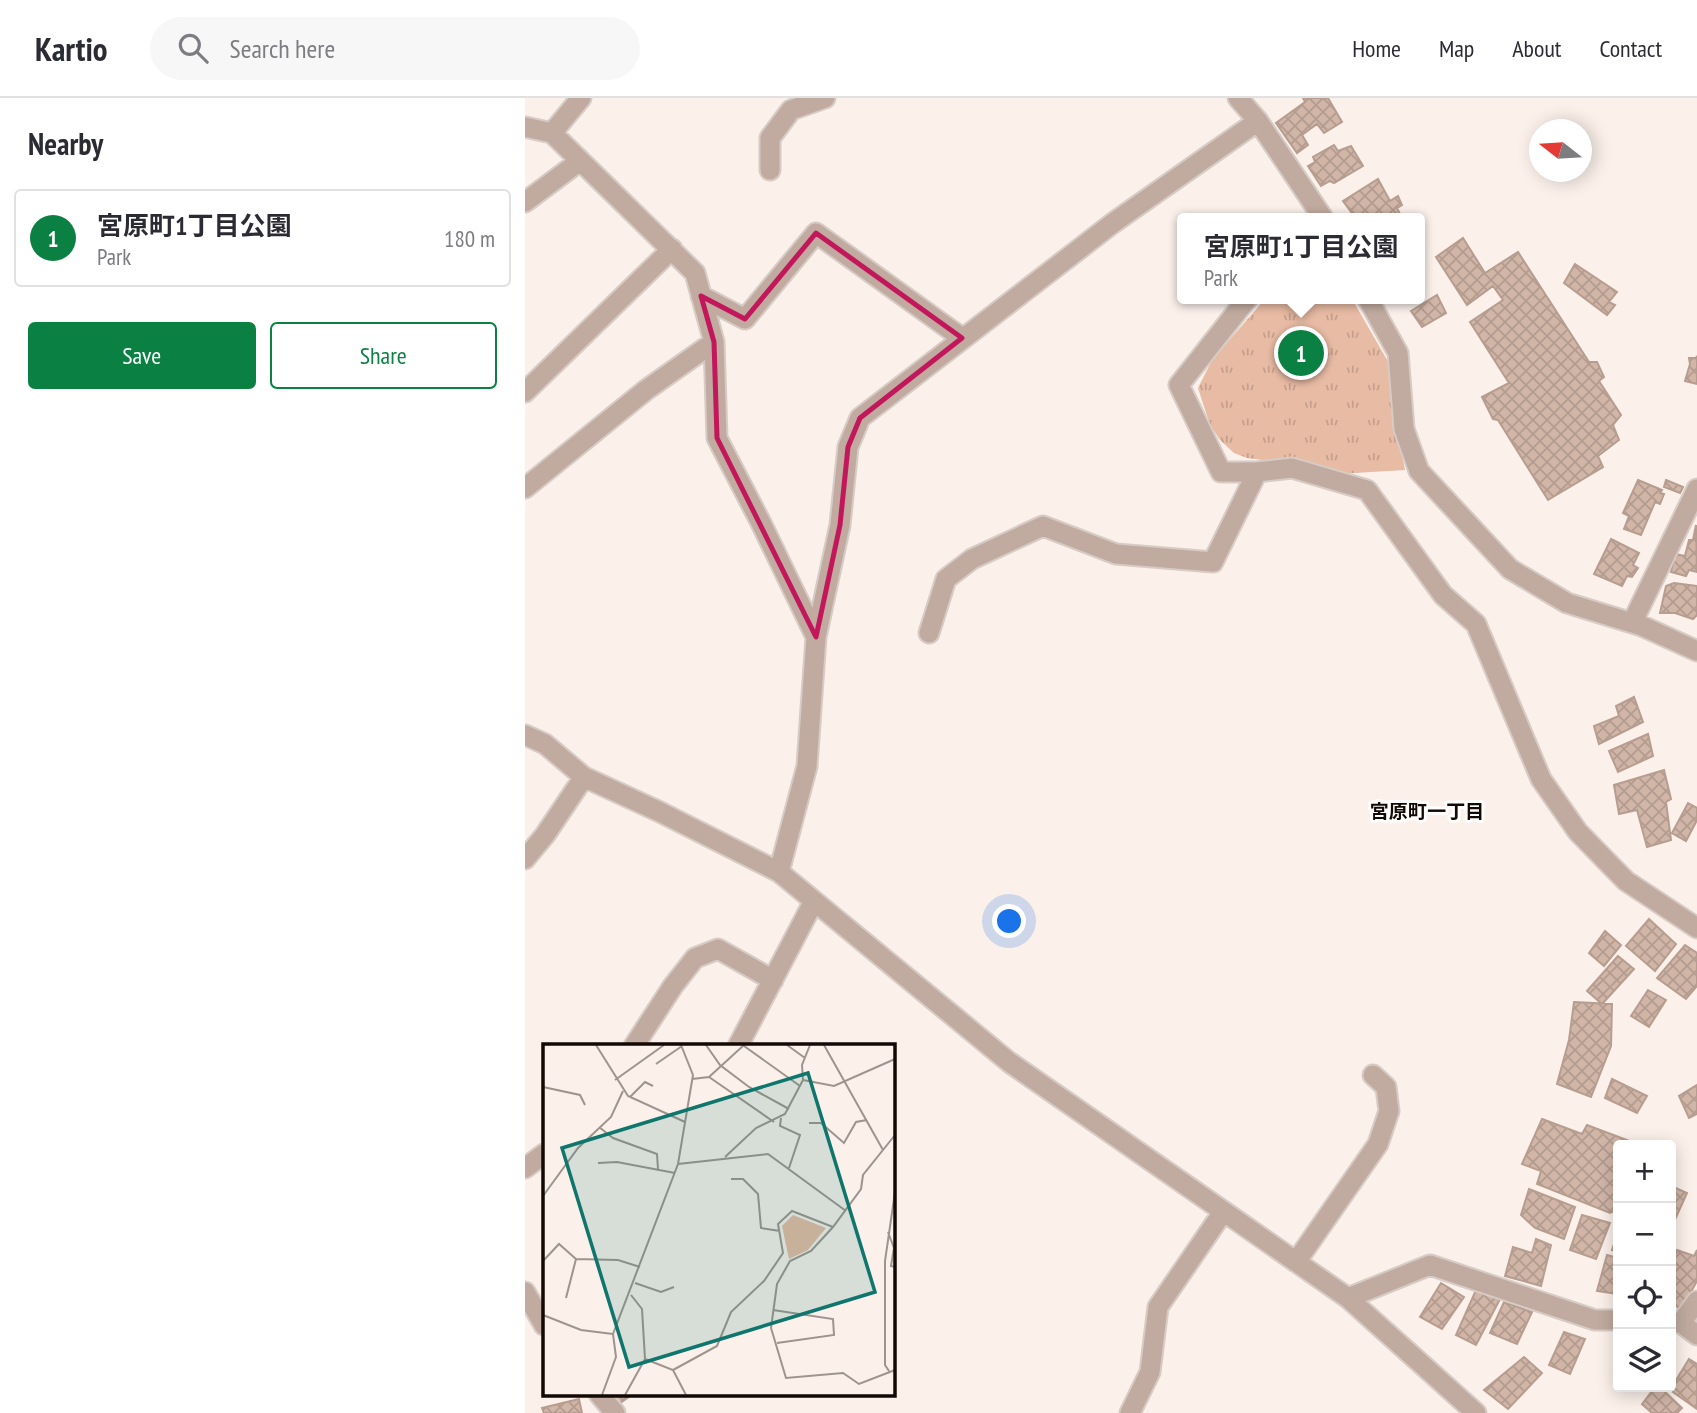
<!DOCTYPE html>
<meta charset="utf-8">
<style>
body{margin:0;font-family:"PT Sans Narrow","Noto Sans JP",sans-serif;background:#f7f7f7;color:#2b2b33}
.controls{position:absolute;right:21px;bottom:21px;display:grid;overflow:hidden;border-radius:7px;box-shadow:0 4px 18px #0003}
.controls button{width:63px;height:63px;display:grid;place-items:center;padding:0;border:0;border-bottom:2px solid #e1e1e2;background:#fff;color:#2b2b33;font:35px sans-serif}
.compass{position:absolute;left:1004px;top:21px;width:63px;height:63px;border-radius:50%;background:#fff;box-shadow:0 4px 18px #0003;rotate:287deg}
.you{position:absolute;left:485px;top:824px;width:24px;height:24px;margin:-18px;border:5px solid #fff;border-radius:50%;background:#1a73e8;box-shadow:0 0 0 10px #1a73e833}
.badge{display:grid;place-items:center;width:46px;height:46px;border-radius:50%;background:#0b8043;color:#fff;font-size:23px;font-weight:700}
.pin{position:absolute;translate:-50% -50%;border:4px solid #fff;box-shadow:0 2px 7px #0006}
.popup{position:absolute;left:652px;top:115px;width:248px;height:91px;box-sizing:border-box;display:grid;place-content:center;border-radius:7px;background:#fff;filter:drop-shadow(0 2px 5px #0005);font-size:23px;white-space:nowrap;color:#7c7c81}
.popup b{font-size:26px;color:#2b2b33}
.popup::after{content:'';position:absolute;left:50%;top:100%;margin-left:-14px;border:14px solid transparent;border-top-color:#fff}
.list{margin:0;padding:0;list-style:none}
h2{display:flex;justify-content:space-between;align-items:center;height:91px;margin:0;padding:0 28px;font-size:30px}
h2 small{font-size:23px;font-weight:400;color:#7c7c81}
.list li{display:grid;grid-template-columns:46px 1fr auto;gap:21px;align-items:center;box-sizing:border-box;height:98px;margin:0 14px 14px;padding:0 14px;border:2px solid #e1e1e2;border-radius:7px}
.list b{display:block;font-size:26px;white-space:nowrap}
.list p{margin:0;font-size:23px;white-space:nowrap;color:#7c7c81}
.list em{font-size:23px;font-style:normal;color:#7c7c81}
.actions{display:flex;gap:14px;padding:21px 28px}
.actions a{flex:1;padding:16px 0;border:2px solid #0b8043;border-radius:7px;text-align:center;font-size:24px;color:#0b8043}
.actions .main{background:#0b8043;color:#fff}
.icon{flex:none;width:38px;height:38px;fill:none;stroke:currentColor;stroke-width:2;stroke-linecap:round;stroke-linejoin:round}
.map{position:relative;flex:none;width:1172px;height:1315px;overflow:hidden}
header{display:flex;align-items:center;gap:42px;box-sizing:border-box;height:98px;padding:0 35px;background:#fff;border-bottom:2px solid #e1e1e2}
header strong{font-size:33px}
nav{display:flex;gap:38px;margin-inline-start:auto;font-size:24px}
.search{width:490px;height:63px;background:#f7f7f7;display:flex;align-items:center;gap:18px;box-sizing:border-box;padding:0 24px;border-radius:38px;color:#7c7c81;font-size:26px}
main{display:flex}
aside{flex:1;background:#fff}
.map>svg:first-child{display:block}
</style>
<header>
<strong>Kartio</strong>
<div class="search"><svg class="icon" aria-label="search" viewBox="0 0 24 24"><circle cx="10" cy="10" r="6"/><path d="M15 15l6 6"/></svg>Search here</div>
<nav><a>Home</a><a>Map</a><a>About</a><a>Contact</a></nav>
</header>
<main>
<aside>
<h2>Nearby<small></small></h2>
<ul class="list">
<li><span class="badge">1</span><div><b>宮原町1丁目公園</b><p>Park</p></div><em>180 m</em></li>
</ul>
<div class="actions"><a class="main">Save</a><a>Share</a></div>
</aside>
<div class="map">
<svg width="1172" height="1315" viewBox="0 0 1172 1315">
<defs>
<pattern id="park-tufts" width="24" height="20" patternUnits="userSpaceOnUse" patternTransform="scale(1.75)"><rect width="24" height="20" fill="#e8bba4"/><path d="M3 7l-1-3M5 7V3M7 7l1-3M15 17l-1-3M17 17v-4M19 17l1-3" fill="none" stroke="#c69f8c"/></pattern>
<pattern id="building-cross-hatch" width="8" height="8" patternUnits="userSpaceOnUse" patternTransform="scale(1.75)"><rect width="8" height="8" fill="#d1b6a8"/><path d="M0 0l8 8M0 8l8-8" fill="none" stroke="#b29b8f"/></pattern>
</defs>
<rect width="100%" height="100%" fill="#fbf0ea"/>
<path fill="url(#park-tufts)" d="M740,201H827L865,267L867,307L880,372L812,376L777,367L722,360L709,355L695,342L685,327L673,290L687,262Z"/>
<path fill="url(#building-cross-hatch)" stroke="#b79d8f" stroke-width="2" d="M778,0H803L817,24L799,35L792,26L777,37L783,47L772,55L751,25L780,4Z
M809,47L813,53L826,48L838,68L809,85L805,83L796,88L783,68L790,64L788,59Z
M853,81L865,103L873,98L877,107L872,110L875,116L868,120H826V114L818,103Z
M938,140L960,175L993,154L1064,264H1072L1079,279L1074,283L1096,317L1088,327L1094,342L1073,358L1078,369L1023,402L973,322L968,321L957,299L984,285L945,224L978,202L968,188L942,207L911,159Z
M1050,166L1092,194L1084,204L1090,207L1082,217L1039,185Z
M912,197L921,215L897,229L886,213Z
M1172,258V286L1160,283L1165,266L1164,260H1171Z
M1113,382L1137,392L1135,395L1139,396L1135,406L1130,404L1116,437L1099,431L1104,418L1098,415Z
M1141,382L1158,389L1155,395L1139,389Z
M1171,427L1172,474L1164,472L1161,478L1146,474L1150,456L1160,458L1164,442H1168Z
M1086,441L1114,455L1108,467L1113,470L1107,479L1102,478L1097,488L1069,476Z
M1149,485L1172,488V517L1168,521L1150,515H1135L1141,488Z
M1109,599L1118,624L1074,646L1069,628L1094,618L1091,608Z
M1123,636L1128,658L1093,674L1084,653Z
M1139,672L1146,701L1141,704L1146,742L1122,749L1112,712L1094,716L1089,687Z
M1163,705L1172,710V722L1161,743L1147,735Z
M1124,821L1151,846L1130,873L1101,848Z
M1080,833L1096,847L1079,868L1064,855Z
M1160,847L1172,855V888L1161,901L1132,880Z
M1093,858L1109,871L1077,906L1062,893Z
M1123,892L1141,902L1124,929L1106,918Z
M1049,904L1087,906L1086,948L1066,999L1032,986L1044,942Z
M1087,981L1122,998L1112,1015L1080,1000Z
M1172,987V1016L1164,1020L1154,998Z
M1017,1021L1057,1036L1062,1027L1115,1047H1093V1111L1085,1115L1012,1086L1016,1073L997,1066Z
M1146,1088L1162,1095L1148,1126L1146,1125Z
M1004,1091L1050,1109L1039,1141L1010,1130L996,1117Z
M1057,1117L1085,1125L1071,1161L1045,1152Z
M1093,1134V1154L1087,1152Z
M1011,1141L1026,1147L1016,1188L980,1178L988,1149L1007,1155Z
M1152,1152L1169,1158L1172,1152V1183L1157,1210L1146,1207V1168Z
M1082,1157L1093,1160V1196L1072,1193Z
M916,1185L939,1199L917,1231L895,1219Z
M951,1192L975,1201L951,1247L931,1237Z
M979,1204L1007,1214L992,1246L965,1235Z
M1039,1234L1060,1241L1045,1276L1024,1267Z
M999,1259L1017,1275L983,1311L959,1292Z
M1164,1261L1172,1266V1311L1145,1292Z
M1130,1289H1135L1157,1310L1152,1315H1127L1117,1306Z
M86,1296H108L94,1306Z
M54,1301L57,1315H19L17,1310Z"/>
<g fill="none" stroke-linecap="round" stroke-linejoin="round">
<g stroke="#d6cbc5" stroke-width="23">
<path id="minor" d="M713,0L733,23L798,120
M0,29L27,35L170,175L189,244L192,340L236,425L291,539
M27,35L56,0
M245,72V40L266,12L300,0
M0,104L55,63
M176,198L220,221L291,135L437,240
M722,201L654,287L696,374H732L767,370L842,392L918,497L951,526L1016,681L1053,734L1101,783L1172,830
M843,201L873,255L879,331L894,373L985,471L1042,505L1117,528L1172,553
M0,294L147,151
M0,390L121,292L189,244
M1107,525L1172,391
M404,535L421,481L447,461L518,428L591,456L688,464L732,374
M0,637L20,646L59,679L135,714L254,774L484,964L823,1200L951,1315
M0,761L20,737L59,679
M254,774L282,668L291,539L315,427L323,349L335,320L588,125L733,23
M109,948L148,888L170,860L193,851L248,882
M213,948L289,803
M0,1070L19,1056
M771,1164L853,1046L864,1013L861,989L848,977
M0,1194L19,1227
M823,1200L905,1167L1070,1222H1093
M1146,1224L1156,1225L1172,1237
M1156,1225L1172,1203
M74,1296L90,1315
M605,1315L625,1274L633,1209L698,1114"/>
</g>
<use href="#minor" stroke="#c1aba0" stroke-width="19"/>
</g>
<path fill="none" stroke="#c2185b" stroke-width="5" stroke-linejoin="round" d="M291,135L437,240L335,320L323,349L315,427L291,539L192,340L189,244L176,198L220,221Z"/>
<g text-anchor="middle" stroke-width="6" stroke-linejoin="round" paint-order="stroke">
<g font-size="19" font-weight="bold" fill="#120905" stroke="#fff">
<text x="902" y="720">宮原町一丁目</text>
</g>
</g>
<g transform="translate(18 946)">
<rect width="352" height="352" fill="#fbf0ea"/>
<path d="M250,171L283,184L265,206L246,215L239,182Z" fill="#e8bba4"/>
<path fill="none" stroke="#9e948e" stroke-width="2" d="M53,1L85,52L142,78M163,1L177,21L206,43L246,65M244,1L262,14M281,1L340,106M201,2L257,42M113,20L139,2M166,33L231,78M149,35L166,33L201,1M72,36L121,1M260,36L291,42L352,15M0,43L37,51L42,61M87,53L102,38L110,42M238,74L237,82L257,91L246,124M266,79H278L301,99L313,78L324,76M56,83L70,94L114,110L115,125M352,91L320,131L318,145L290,183L268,207L247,217L234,240L228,284L243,334L300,329L316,340L352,326M182,113L213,84L242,70L260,36L259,21L267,1M55,119L74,118L132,129M135,120L225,110L303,167M188,135H200L215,150L218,184L237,187M0,152L35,104L68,73L80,47M345,188L351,204L348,222L352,223M0,217L16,200L33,215L75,216L97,223M92,239L118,248L131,243M23,254L33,215M230,266L290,275L291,291L234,299M0,271L38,286L70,290M102,315L130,326L143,351M130,326L174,302L188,268L221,237L240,209L235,180L249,167L290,183M346,327L342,321V217L352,148M59,351L73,313L70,290L135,120L150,31L138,1M82,351L102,315L99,265L88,251"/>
<path fill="#0f766e" fill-opacity="0.15" stroke="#0f766e" stroke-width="3.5" d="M265,29L332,248L86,323L19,104Z"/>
<rect width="352" height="352" fill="none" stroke="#120905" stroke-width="3.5"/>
</g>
</svg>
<div class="controls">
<button>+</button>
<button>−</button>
<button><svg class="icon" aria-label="locate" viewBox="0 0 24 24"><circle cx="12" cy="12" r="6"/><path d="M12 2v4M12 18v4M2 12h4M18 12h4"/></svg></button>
<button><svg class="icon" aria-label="layers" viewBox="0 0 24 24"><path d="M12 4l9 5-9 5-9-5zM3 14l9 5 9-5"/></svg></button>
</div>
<svg class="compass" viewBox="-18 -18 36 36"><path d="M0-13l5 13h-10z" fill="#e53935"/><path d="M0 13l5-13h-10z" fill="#7c7c81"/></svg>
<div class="you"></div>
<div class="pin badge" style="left:776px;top:255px">1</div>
<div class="popup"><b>宮原町1丁目公園</b>Park</div>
</div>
</main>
